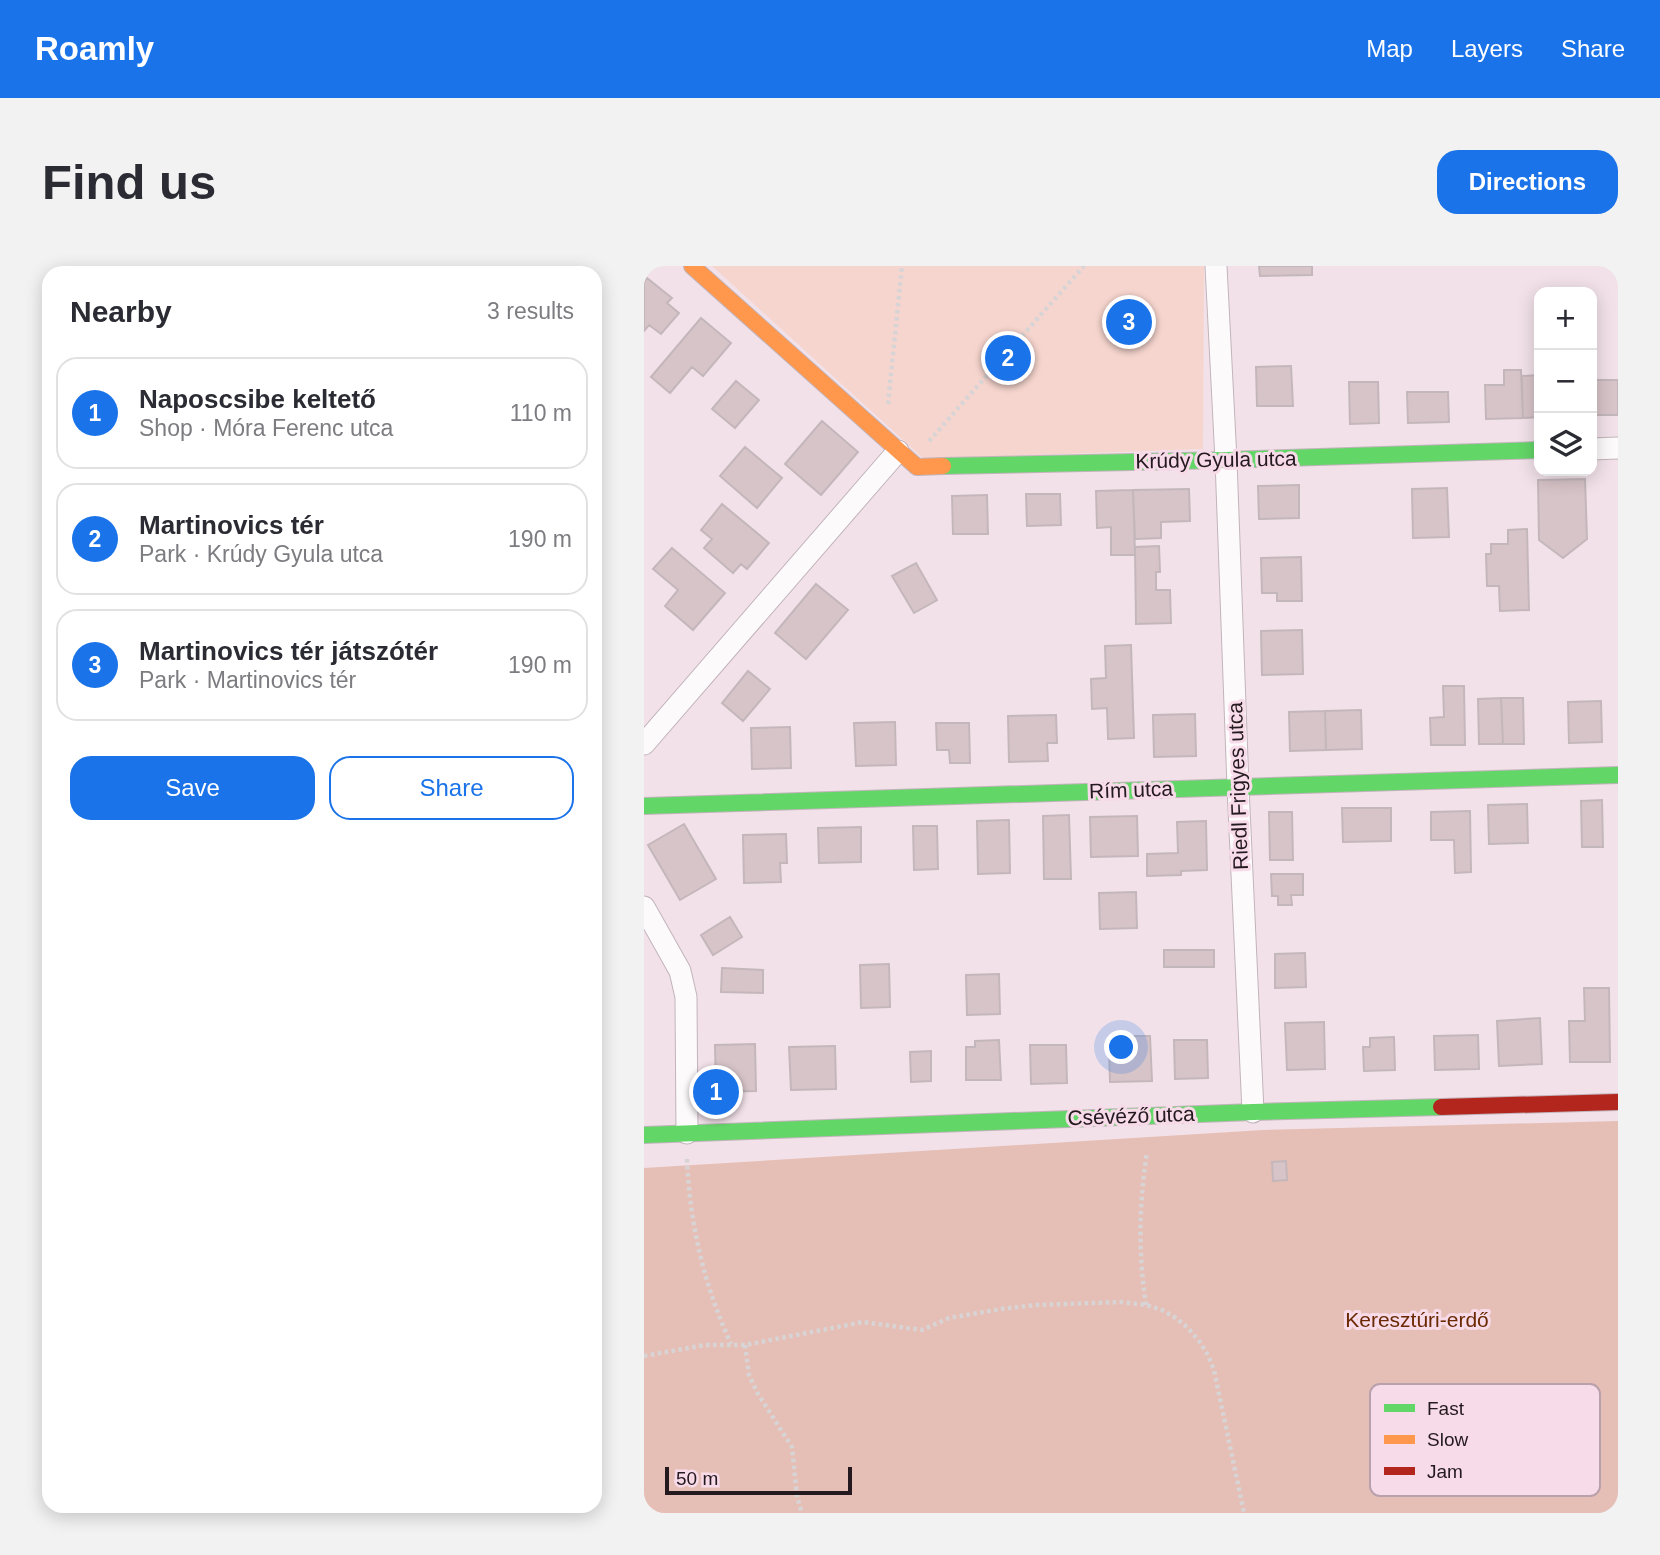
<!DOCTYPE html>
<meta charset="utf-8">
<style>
body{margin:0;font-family:Arial,sans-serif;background:#f2f2f3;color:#2b2b33}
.controls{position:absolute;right:21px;top:21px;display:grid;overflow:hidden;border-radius:14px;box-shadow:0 4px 18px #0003}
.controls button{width:63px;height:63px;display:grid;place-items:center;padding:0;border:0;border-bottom:2px solid #e1e1e2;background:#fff;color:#2b2b33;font:35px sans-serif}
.scale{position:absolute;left:21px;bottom:18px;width:187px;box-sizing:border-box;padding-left:7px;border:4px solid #23191e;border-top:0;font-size:19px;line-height:24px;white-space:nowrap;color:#23191e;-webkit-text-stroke:5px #f8dbe9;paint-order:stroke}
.you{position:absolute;left:478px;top:782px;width:24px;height:24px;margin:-18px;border:5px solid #fff;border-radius:50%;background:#1a73e8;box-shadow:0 0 0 10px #1a73e833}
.badge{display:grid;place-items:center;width:46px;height:46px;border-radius:50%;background:#1a73e8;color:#fff;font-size:23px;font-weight:700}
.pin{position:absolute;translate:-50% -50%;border:4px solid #fff;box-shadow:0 2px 7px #0006}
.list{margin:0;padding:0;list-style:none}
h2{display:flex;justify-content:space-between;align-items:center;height:91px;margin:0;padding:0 28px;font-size:30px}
h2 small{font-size:23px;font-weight:400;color:#7c7c81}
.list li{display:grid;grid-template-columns:46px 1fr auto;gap:21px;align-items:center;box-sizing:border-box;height:112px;margin:0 14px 14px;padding:0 14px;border:2px solid #e1e1e2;border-radius:21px}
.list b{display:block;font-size:26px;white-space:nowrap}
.list p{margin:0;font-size:23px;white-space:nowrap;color:#7c7c81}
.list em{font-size:23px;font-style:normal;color:#7c7c81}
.actions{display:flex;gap:14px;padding:21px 28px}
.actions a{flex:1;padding:16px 0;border:2px solid #1a73e8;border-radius:21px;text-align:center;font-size:24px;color:#1a73e8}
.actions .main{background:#1a73e8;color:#fff}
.icon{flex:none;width:38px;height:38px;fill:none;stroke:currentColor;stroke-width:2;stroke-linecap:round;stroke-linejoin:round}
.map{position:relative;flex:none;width:974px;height:1247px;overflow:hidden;border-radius:21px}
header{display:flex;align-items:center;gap:42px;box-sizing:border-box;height:98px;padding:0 35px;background:#1a73e8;color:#fff}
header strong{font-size:33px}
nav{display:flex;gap:38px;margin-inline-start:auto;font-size:24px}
.intro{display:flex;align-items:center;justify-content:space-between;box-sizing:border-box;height:168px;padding:0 42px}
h1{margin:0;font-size:49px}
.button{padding:18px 32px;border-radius:21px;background:#1a73e8;color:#fff;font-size:24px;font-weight:700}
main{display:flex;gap:42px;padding:0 42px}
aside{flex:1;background:#fff;border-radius:21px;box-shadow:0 4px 18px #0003}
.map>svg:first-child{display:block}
</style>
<header>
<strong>Roamly</strong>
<nav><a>Map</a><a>Layers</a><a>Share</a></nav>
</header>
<div class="intro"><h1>Find us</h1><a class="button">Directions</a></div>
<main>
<aside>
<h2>Nearby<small>3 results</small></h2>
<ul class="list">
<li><span class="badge">1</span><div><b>Naposcsibe keltető</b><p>Shop · Móra Ferenc utca</p></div><em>110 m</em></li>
<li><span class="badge">2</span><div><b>Martinovics tér</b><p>Park · Krúdy Gyula utca</p></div><em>190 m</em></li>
<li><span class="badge">3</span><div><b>Martinovics tér játszótér</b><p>Park · Martinovics tér</p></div><em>190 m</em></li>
</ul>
<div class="actions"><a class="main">Save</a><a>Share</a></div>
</aside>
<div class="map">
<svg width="974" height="1247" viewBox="0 0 974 1247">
<rect width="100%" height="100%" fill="#f2e1e9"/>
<path fill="#f6d5ce" d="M68,0H560L559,183L280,193Z"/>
<path fill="#e5bfb5" d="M974,855V1247H0V902L619,864Z"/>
<path fill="#d7c4c8" stroke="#c4b7bb" stroke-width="2" d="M615,0H668V9L616,10Z
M3,12L28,32L23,37L35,47L17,68L5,59L0,65V16Z
M57,52L87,77L59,110L48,101L26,127L7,111Z
M647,100L649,140H613L612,101Z
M860,104H877L879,152L842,153L841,119H860Z
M895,109V151L879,152L878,110Z
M948,114H974V149H948Z
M92,115L115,134L91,162L68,143Z
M705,116H734L735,157L706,158Z
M763,126H804L805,156L764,157Z
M178,155L214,186L177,229L141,198Z
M101,181L138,212L113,242L76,210Z
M941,213L943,273L919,292L895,274L894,214Z
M655,219V252L615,253L614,220Z
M803,222L805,271L769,272L768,223Z
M545,223L546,255L517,256V272L491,273L489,224Z
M489,224L491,289H467V261L453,262L452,225Z
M382,228H416L417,259L383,260Z
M343,229L344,268H309L308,230Z
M78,238L125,277L103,303L97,298L89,307L60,282L68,273L57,264Z
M883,263L885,344L856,345L855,320H843L842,288H847V278H864V264Z
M515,280L516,306H512V324H526L527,357L492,358L491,281Z
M28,282L81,327L49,364L21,340L34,324L9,303Z
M657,291L658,335H633V327H618L617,292Z
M272,297L293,334L270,347L248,310Z
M172,318L204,344L162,393L131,367Z
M658,364L659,408L618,409L617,365Z
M487,379L490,472L464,473L463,442L448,443L447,413L462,412L461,380Z
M104,405L126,423L99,455L78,437Z
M799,420H820L821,479H787L786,452L800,451Z
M857,432H879L880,478H859Z
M857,432L859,478H835L834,433Z
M957,435L958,476L925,477L924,436Z
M717,444L718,483L682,484L681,445Z
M681,445L682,484L646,485L645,446Z
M551,448L552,490L510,491L509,449Z
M412,449L413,477H403L404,495L365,496L364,450Z
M251,456L252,499L212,500L210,457Z
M292,457H325L326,497H306L305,484H293Z
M146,461L147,502L108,503L107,462Z
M958,534L959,581H938L937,535Z
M883,538L884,577L845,578L844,539Z
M698,542H747V575L699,576Z
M826,545L827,606L811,607L810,574H787V546Z
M625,546H648L649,594H626Z
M425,549L427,613H400L399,550Z
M493,550L494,590L447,591L446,551Z
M365,554L366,607L334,608L333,555Z
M562,555L563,604L537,605V609L503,610V588L534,587L533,556Z
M40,558L72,613L36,634L4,579Z
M269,560H293L294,603L270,604Z
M217,561V596L175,597L174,562Z
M142,568L143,597H136L137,616L100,617L99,569Z
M627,608H659V629H647L648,639H634V630H628Z
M492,626L493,662L456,663L455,627Z
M86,651L98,671L69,689L57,669Z
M520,684H570V701H520Z
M661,687L662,721L631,722V688Z
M245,698L246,741L217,742L216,699Z
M78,702L119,704V727L77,726Z
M355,708L356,748L323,749L322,709Z
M940,722H965L966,796H926L925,755H941Z
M896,752L898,798L855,800L853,755Z
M680,756L681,803L643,804L641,757Z
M834,769L835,803L791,804L790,770Z
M482,770H506L508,815L466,816L465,785L482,784Z
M750,771L751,804L720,805L719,781H726V772Z
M355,774L357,814H322V781H331V775Z
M530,774H563L564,812L531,813Z
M111,778L112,825L72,826L71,779Z
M386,779H422L423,817L387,818Z
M191,780L192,823L147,824L145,781Z
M287,785V815L267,816L266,786Z
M642,895L643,914L629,915L628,896Z"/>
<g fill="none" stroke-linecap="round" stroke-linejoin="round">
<g stroke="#c2b4bb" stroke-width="23">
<path id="street" d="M572,0L582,194L594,521L609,846
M948,183L974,182
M0,478L254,185
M0,641L36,705L42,731L43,867"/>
</g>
<g stroke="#c2b4bb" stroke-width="18">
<path id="fast" d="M299,200L582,194L895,184
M0,540L974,509
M0,869L609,846L797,841"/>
</g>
<g stroke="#c2b4bb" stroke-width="18">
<path id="slow" d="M48,0L273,201L299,200"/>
</g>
<g stroke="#c2b4bb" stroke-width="18">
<path id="jam" d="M797,841L974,836"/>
</g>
<path stroke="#d8d4d6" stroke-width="4.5" stroke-dasharray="3.5 3.5" stroke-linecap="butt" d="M244,138L258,0
M285,175L440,0
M43,893C46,959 60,1019 87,1078
M502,1039C494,987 495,938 503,886
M101,1079L105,1109L114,1128L148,1181L153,1231L158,1247
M0,1090L61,1079H101L219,1056L278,1064L305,1052L357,1043L392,1039L477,1036L502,1039L518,1044L532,1052L544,1062L555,1075L564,1089L570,1104L600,1247"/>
<use href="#street" stroke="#fdfafc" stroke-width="21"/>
<use href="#fast" stroke="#63d668" stroke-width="16"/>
<use href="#slow" stroke="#ff974d" stroke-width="16"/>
<use href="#jam" stroke="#b3261e" stroke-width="16"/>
</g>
<g text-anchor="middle" stroke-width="6" stroke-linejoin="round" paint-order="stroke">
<g font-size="21" fill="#23191e" stroke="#f8dbe9">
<text transform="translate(572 194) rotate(-1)" y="7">Krúdy Gyula utca</text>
<text transform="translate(594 520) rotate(-92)" y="7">Riedl Frigyes utca</text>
<text transform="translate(487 524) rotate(-2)" y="7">Rím utca</text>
<text transform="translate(487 850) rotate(-2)" y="7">Csévéző utca</text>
</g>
<g font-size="21" fill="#6a2903" stroke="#f8dbe9">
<text x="773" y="1061">Keresztúri-erdő</text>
</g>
</g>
<rect x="726" y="1118" width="230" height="112" rx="10" fill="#f8dbe9" stroke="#b8a1ac" stroke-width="2"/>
<rect x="740" y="1138" width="31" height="8" fill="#63d668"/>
<rect x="740" y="1169" width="31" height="9" fill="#ff974d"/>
<rect x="740" y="1201" width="31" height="8" fill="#b3261e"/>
<g font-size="19" fill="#23191e">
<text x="783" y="1149">Fast</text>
<text x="783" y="1180">Slow</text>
<text x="783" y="1212">Jam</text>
</g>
</svg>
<div class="controls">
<button>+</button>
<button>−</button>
<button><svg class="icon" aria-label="layers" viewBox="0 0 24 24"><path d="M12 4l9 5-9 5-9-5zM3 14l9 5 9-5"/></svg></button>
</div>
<div class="scale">50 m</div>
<div class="you"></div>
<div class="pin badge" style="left:72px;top:826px">1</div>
<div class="pin badge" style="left:364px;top:92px">2</div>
<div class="pin badge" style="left:485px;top:56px">3</div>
</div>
</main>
